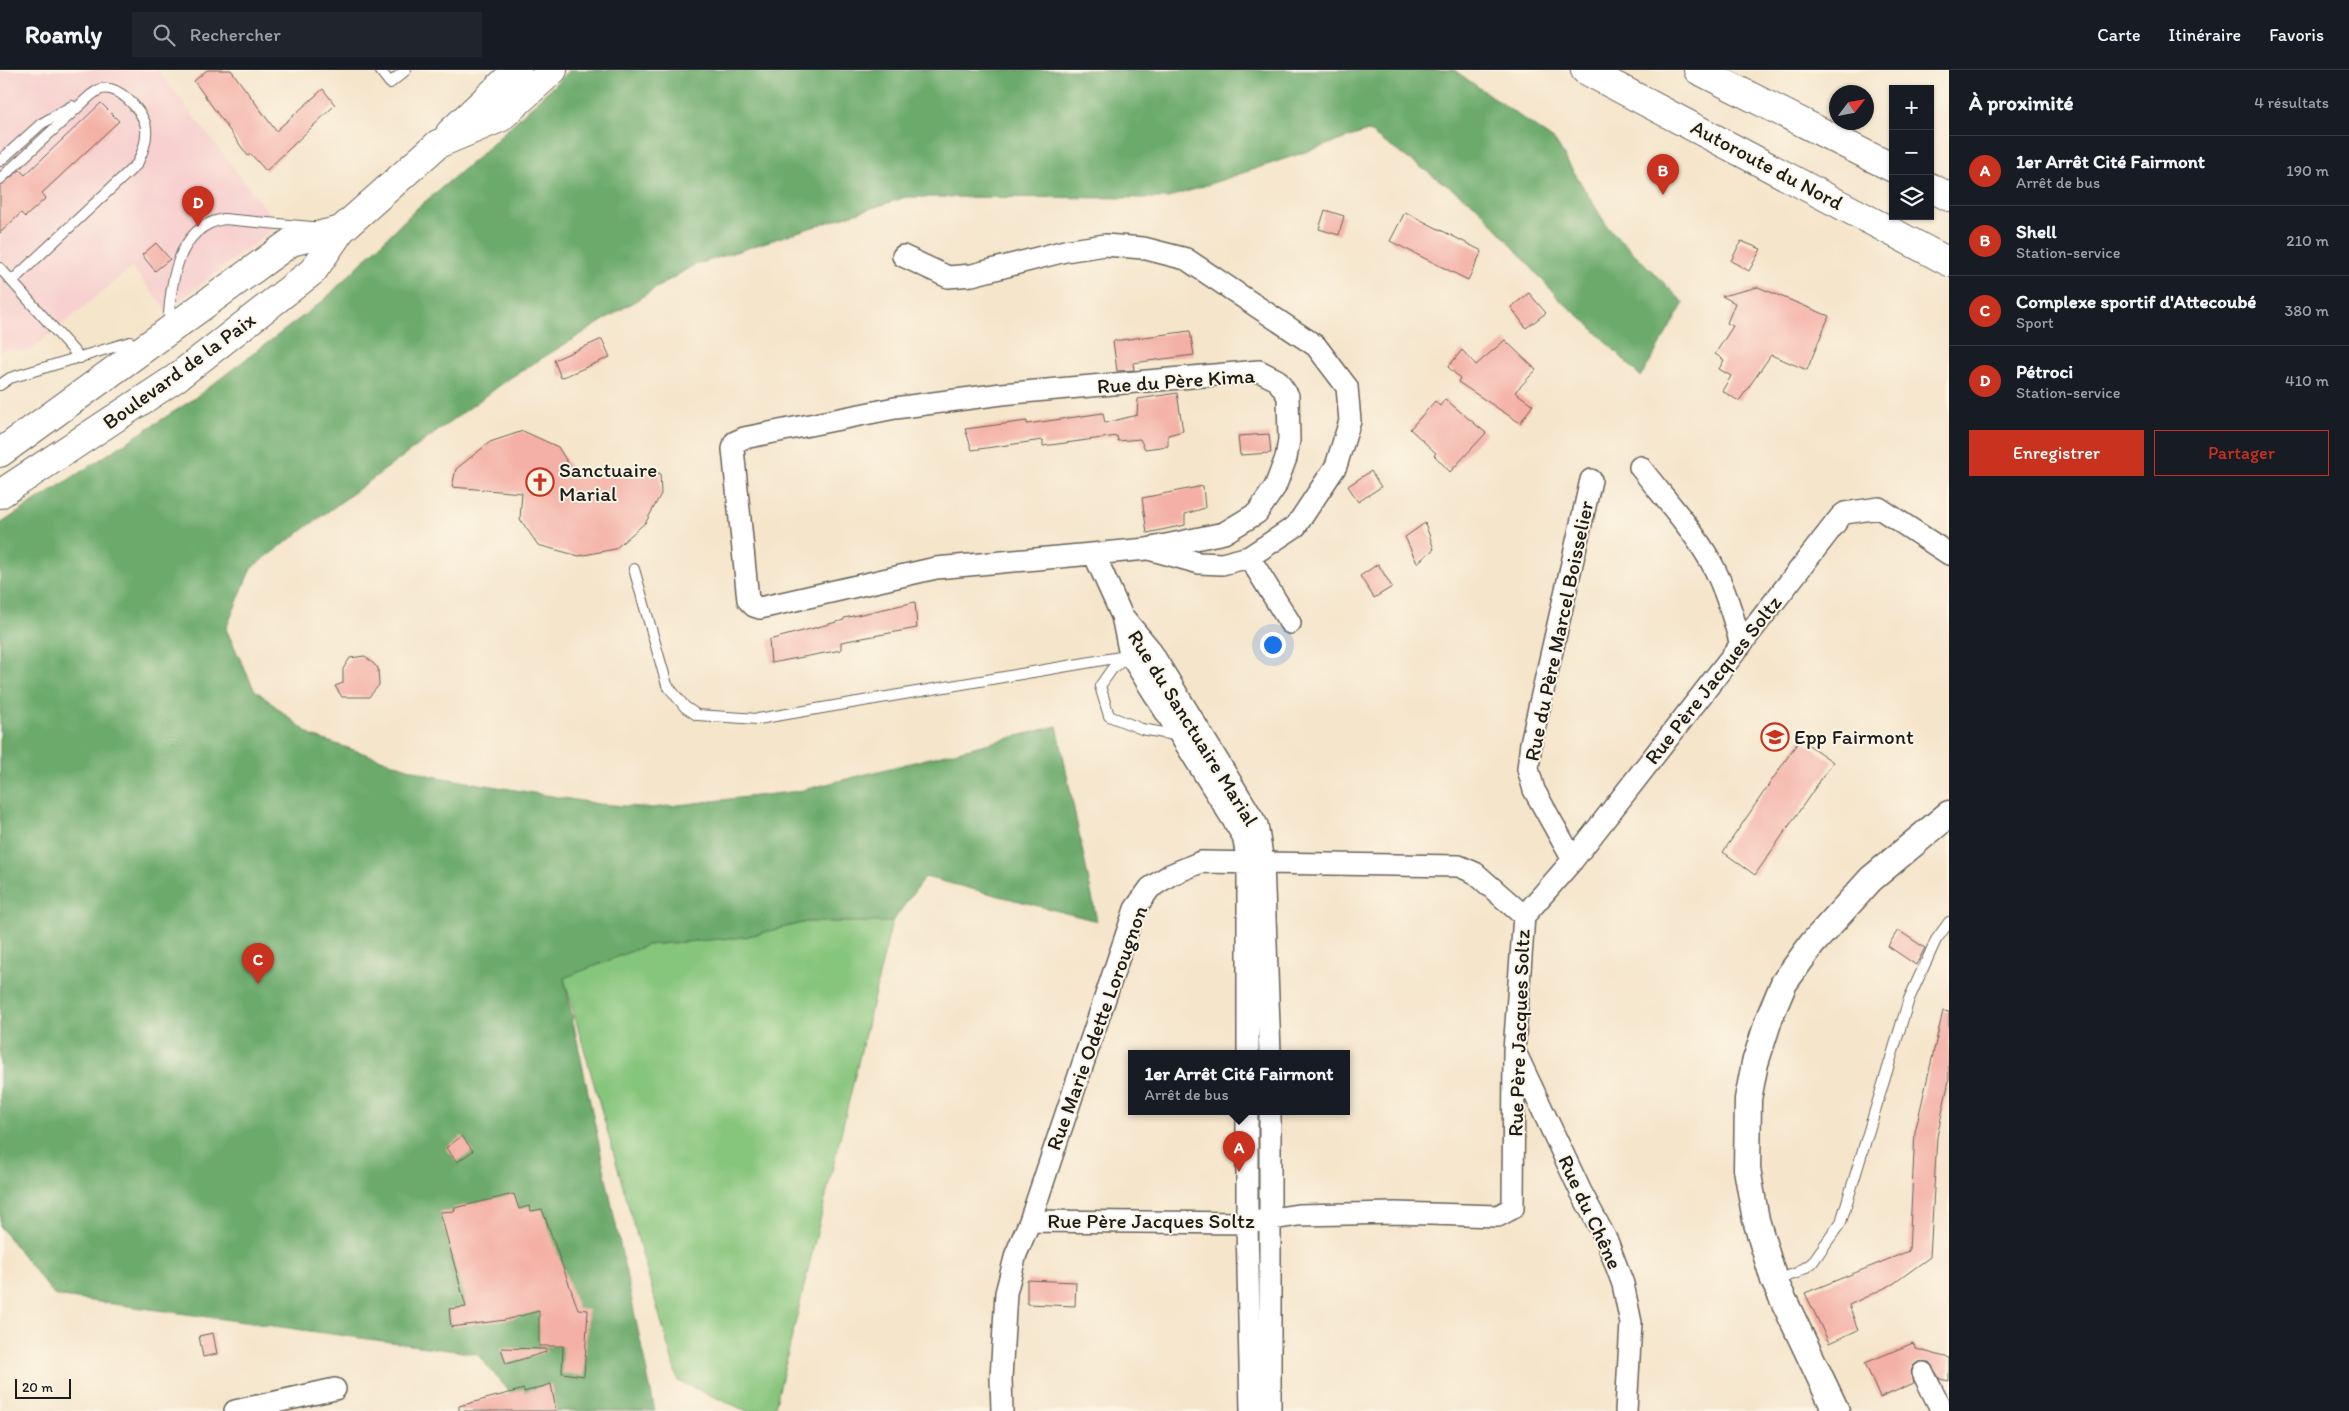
<!DOCTYPE html>
<html lang="fr">
<meta charset="utf-8">
<style>
body{margin:0;font-family:Itim,sans-serif;background:#20242c;color:#f1f3f6}
.controls{position:absolute;right:15px;top:15px;display:grid;overflow:hidden;border-radius:0px;box-shadow:0 1px 4px #0004}
.controls button{width:45px;height:45px;display:grid;place-items:center;padding:0;border:0;border-bottom:1px solid #363941;background:#171b24;color:#f1f3f6;font:25px sans-serif}
.compass{position:absolute;left:1829px;top:15px;width:45px;height:45px;border-radius:50%;background:#171b24;box-shadow:0 1px 4px #0004;rotate:58deg}
.scale{position:absolute;left:15px;bottom:12px;width:56px;box-sizing:border-box;padding-left:5px;border:2px solid #1c1c1c;border-top:0;font-size:14px;line-height:18px;white-space:nowrap;color:#1c1c1c;-webkit-text-stroke:4px #fcf5e5;paint-order:stroke}
.you{position:absolute;left:1272px;top:574px;width:18px;height:18px;margin:-12px;border:4px solid #fff;border-radius:50%;background:#1a73e8;box-shadow:0 0 0 8px #1a73e833}
.badge{display:grid;place-items:center;width:32px;height:32px;border-radius:50%;background:#c8321e;color:#fff;font-size:16px;font-weight:700}
.pin{position:absolute;translate:-50% -41px;filter:drop-shadow(0 1px 2px #0008)}
.pin::after{content:'';position:absolute;top:26px;width:18px;height:15px;background:inherit;clip-path:polygon(0 0,100% 0,50% 100%)}
.popup{position:absolute;left:1128px;top:980px;width:222px;height:65px;box-sizing:border-box;display:grid;place-content:center;border-radius:0px;background:#171b24;filter:drop-shadow(0 1px 4px #0005);font-size:16px;white-space:nowrap;color:#9ea1a6}
.popup b{font-size:19px;color:#f1f3f6}
.popup::after{content:'';position:absolute;left:50%;top:100%;margin-left:-10px;border:10px solid transparent;border-top-color:#171b24}
.list{margin:0;padding:0;list-style:none}
h2{display:flex;justify-content:space-between;align-items:center;height:65px;margin:0;padding:0 20px;font-size:21px}
h2 small{font-size:16px;font-weight:400;color:#9ea1a6}
.list li{display:grid;grid-template-columns:32px 1fr auto;gap:15px;align-items:center;box-sizing:border-box;height:70px;padding:0 20px;border-top:1px solid #363941}
.list b{display:block;font-size:19px;white-space:nowrap}
.list p{margin:0;font-size:16px;white-space:nowrap;color:#9ea1a6}
.list em{font-size:16px;font-style:normal;color:#9ea1a6}
.actions{display:flex;gap:10px;padding:15px 20px}
.actions a{flex:1;padding:11px 0;border:1px solid #c8321e;border-radius:0px;text-align:center;font-size:18px;color:#c8321e}
.actions .main{background:#c8321e;color:#fff}
.icon{flex:none;width:28px;height:28px;fill:none;stroke:currentColor;stroke-width:2;stroke-linecap:round;stroke-linejoin:round}
.map{position:relative;flex:none;width:1949px;height:1341px;overflow:hidden}
header{display:flex;align-items:center;gap:30px;box-sizing:border-box;height:70px;padding:0 25px;background:#171b24;border-bottom:1px solid #363941}
header strong{font-size:24px}
nav{display:flex;gap:28px;margin-inline-start:auto;font-size:18px}
.search{width:350px;height:45px;background:#20242c;display:flex;align-items:center;gap:12px;box-sizing:border-box;padding:0 18px;border-radius:0px;color:#9ea1a6;font-size:19px}
main{display:flex}
aside{flex:1;background:#171b24}
.map>svg:first-child{display:block}
</style>
<header>
<strong>Roamly</strong>
<div class="search"><svg class="icon" aria-label="search" viewBox="0 0 24 24"><circle cx="10" cy="10" r="6"/><path d="M15 15l6 6"/></svg>Rechercher</div>
<nav><a>Carte</a><a>Itinéraire</a><a>Favoris</a></nav>
</header>
<main>
<div class="map">
<svg width="1949" height="1341" viewBox="0 0 1949 1341">
<rect width="100%" height="100%" fill="#fcf5e5"/>
<filter id="ink" filterUnits="userSpaceOnUse"><feTurbulence type="fractalNoise" baseFrequency=".02" numOctaves="2"/><feDisplacementMap in="SourceGraphic" scale="10" xChannelSelector="R" yChannelSelector="G"/><feConvolveMatrix kernelMatrix="1 2 1 2 8 2 1 2 1" color-interpolation-filters="sRGB"/></filter>
<filter id="wash" filterUnits="userSpaceOnUse"><feTurbulence type="fractalNoise" baseFrequency=".0096" numOctaves="4" result="noise"/><feDisplacementMap in="SourceGraphic" scale="20" xChannelSelector="R" yChannelSelector="G"/><feGaussianBlur stdDeviation="1.12" result="paint"/><feColorMatrix in="noise" values="0 0 0 0 0 0 0 0 0 0 0 0 0 0 0 0 0 1.4 0 .05"/><feComposite in="paint" operator="in"/></filter>
<g filter="url(#wash)">
<rect width="100%" height="100%" fill="#f5e5cb"/>
<path fill="#f7d0cf" d="M0,0H158L278,155L167,241L132,197L30,281L0,280Z"/>
<path fill="#86c57c" stroke="#51704c" d="M806,852H892L774,1341H747L678,1311L564,908L647,875L745,867Z"/>
<path fill="#6caa6c" stroke="#446344" d="M570,0H1454L1555,71L1607,156L1684,233L1641,307L1586,252L1560,230L1477,136L1368,61L1168,128L906,127L692,196L510,308L251,498L226,559L254,619L312,666L432,706L599,734L652,738L799,721L1057,656L1097,851L925,807L892,852H806L745,867L647,875L564,908L655,1341H526L477,1284L55,1226L0,1157V454L192,330L324,230L415,140L478,87Z"/>
<g id="blocks">
<path fill="#f4b0a6" d="M207,0H231L276,61L323,19L335,35L266,101L251,84L248,86L194,11Z
M101,33L119,51L42,123L46,128L25,147L21,143L0,163V116L20,100L25,105Z
M1325,140L1344,146L1339,165L1319,159Z
M1405,142L1482,181L1468,210L1390,171Z
M1741,171L1761,179L1749,201L1731,191Z
M156,173L170,189L155,201L142,185Z
M1758,217L1829,246L1807,300L1771,285L1739,331L1722,321L1731,306L1719,299L1724,290L1715,284L1733,256L1727,253L1735,233L1722,226Z
M1529,223L1546,243L1526,258L1511,237Z
M1190,261L1194,285L1133,293L1134,300L1117,301L1113,271Z
M602,269L610,287L561,308L554,290Z
M1505,270L1536,300L1515,322L1533,335L1520,353L1458,312L1460,308L1448,297L1462,280L1476,295Z
M1177,323L1183,361L1168,365V376L1145,379L1140,369L1118,371L1117,366L1043,376V370L972,380L965,359L1027,351V354L1103,343L1105,353L1137,345L1138,329Z
M1445,329L1486,363L1450,402L1434,385L1436,383L1410,359L1435,331L1440,336Z
M523,361L558,377L574,403H660L661,424L646,452L615,479L579,486L538,475L520,449L522,423L452,417L456,399L490,372Z
M1269,364L1271,383L1240,385L1238,366Z
M1371,401L1381,417L1358,432L1348,416Z
M1203,416L1205,438L1185,444V455L1147,463L1142,428Z
M1425,453L1434,479L1417,493L1405,467Z
M1378,494L1392,517L1374,528L1360,506Z
M915,532L917,558L841,572V580L771,593L769,570L844,550V548Z
M365,586L378,598L379,615L369,627H342L335,616L343,613V599L350,588Z
M1800,669L1833,692L1755,805L1723,782Z
M1898,860L1925,878L1916,895L1888,876Z
M1943,941L1949,942V1010L1937,1067L1930,1187L1893,1214L1849,1235L1858,1260L1829,1273L1805,1223L1909,1181L1915,1062Z
M462,1066L473,1081L457,1092L446,1078Z
M514,1124L519,1139L529,1136L531,1141L542,1139L578,1239L588,1240L584,1306L562,1303L563,1276H539V1241L505,1250L451,1257L449,1239L466,1237L440,1142L455,1141L454,1138Z
M1027,1210L1076,1212L1075,1236L1027,1234Z
M213,1263L217,1284L203,1287L199,1266Z
M1913,1273L1916,1279L1949,1288V1311L1940,1309L1929,1292H1918L1913,1296L1911,1302L1914,1313L1880,1328L1865,1293Z
M501,1278L546,1279V1282L506,1294Z
M551,1314L556,1341H459V1336L524,1319V1322Z"/>
</g>
</g>
<g filter="url(#ink)">
<use href="#blocks" fill-opacity="0" stroke="#686259" stroke-width="1"/>
<g fill="none" stroke-linecap="round" stroke-linejoin="round">
<g stroke="#686259" stroke-width="12">
<path id="service" d="M380,0L390,13L406,0
M0,91L41,54L72,36
M0,109L91,25C94,23 98,20 101,19C119,15 139,38 145,53C149,67 143,82 137,94L12,211
M0,198L80,288
M168,256C171,216 175,157 224,149L312,157
M0,315L10,308L130,272L137,281
M634,499L667,615L685,637L697,645L758,649L1132,585
M1127,587L1112,599L1100,616L1109,646L1142,659L1180,666
M1775,1210L1797,1203L1812,1193L1841,1152L1909,929L1936,870L1949,852"/>
</g>
<g stroke="#686259" stroke-width="24">
<path id="minor" d="M903,186L948,207L972,205L1065,181L1105,175L1143,178L1186,189L1316,276L1347,317L1350,351L1336,396L1296,456L1249,487L1222,494L1199,493L1152,480
M1259,301L1277,310L1288,326L1289,370L1286,388L1275,417L1257,443L1224,463L1147,479L936,498L760,538L754,536L748,530L733,379L735,372L744,368L895,338L1002,324Z
M1640,397C1664,428 1692,458 1711,492C1725,518 1733,546 1741,575
M1094,484L1122,546L1130,585L1243,766L1248,792V983
M1249,487L1290,553
M1124,548L1149,578L1257,755L1263,792L1270,983
M1573,790L1534,720L1528,699L1531,673L1591,410
M1517,986L1581,1122L1607,1171L1623,1214L1631,1253L1626,1341
M1247,1041V1153L1251,1341
M1270,1041V1341
M1030,1151L1247,1153L1298,1145L1395,1143L1498,1146L1513,1138L1514,981L1524,846L1573,790L1841,446L1845,443L1879,438L1949,484
M1923,1303L1942,1341
M235,1341L335,1319
M1002,1341L1001,1308L1006,1223L1016,1184L1030,1151L1135,839L1150,818L1170,805L1201,792L1459,796L1475,803L1524,846"/>
</g>
<g stroke="#686259" stroke-width="29">
<path id="tertiary" d="M1836,1341L1774,1210L1756,1150L1747,1099L1748,1029L1755,993L1770,946L1784,913L1812,874L1871,809L1949,744"/>
</g>
<g stroke="#686259" stroke-width="30">
<path id="primary" d="M0,383L291,172L341,160
M0,424L176,308L313,201L341,160L438,74"/>
</g>
<g stroke="#686259" stroke-width="30">
<path id="motorway" d="M1585,0L1949,192
M1698,0L1893,98
M450,63L517,0
M438,74L500,48L553,0
M1930,117L1949,127"/>
</g>
<use href="#service" stroke="#fff" stroke-width="10"/>
<use href="#minor" stroke="#fff" stroke-width="21"/>
<use href="#tertiary" stroke="#fff" stroke-width="26"/>
<use href="#primary" stroke="#fff" stroke-width="28"/>
<use href="#motorway" stroke="#fff" stroke-width="28"/>
</g>
</g>
<defs>
<g id="church-ring" transform="scale(1.4375)"><circle r="9.5" fill="#fcf5e5" stroke="#c8321e" stroke-width="1.5"/><path d="M-1.2-6h2.4v3.5h3.3v2.4h-3.3V6h-2.4V-.1h-3.3v-2.4h3.3Z" fill="#c8321e"/></g>
<g id="school-ring" transform="scale(1.4375)"><circle r="9.5" fill="#fcf5e5" stroke="#c8321e" stroke-width="1.5"/><path d="M0-5L7-2L0 1L-7-2ZM-4 1L0 2.5L4 1V4Q0 6-4 4Z" fill="#c8321e"/></g>
</defs>
<g fill-rule="evenodd">
<use href="#church-ring" x="540" y="412"/>
<use href="#school-ring" x="1775" y="667"/>
</g>
<g text-anchor="middle" stroke-width="4" stroke-linejoin="round" paint-order="stroke">
<g font-size="21" fill="#1c1c1c" stroke="#fcf5e5">
<text transform="translate(1767 95) rotate(28)" y="7">Autoroute du Nord</text>
<text transform="translate(179 301) rotate(-36)" y="7">Boulevard de la Paix</text>
<text transform="translate(1176 311) rotate(-4)" y="7">Rue du Père Kima</text>
<text transform="translate(1559 561) rotate(-78)" y="7">Rue du Père Marcel Boisselier</text>
<text transform="translate(1713 610) rotate(-52)" y="7">Rue Père Jacques Soltz</text>
<text transform="translate(1193 658) rotate(58)" y="7">Rue du Sanctuaire Marial</text>
<text transform="translate(1097 958) rotate(-70)" y="7">Rue Marie Odette Lorougnon</text>
<text transform="translate(1519 963) rotate(-88)" y="7">Rue Père Jacques Soltz</text>
<text transform="translate(1590 1142) rotate(65)" y="7">Rue du Chêne</text>
<text x="1151" y="1158">Rue Père Jacques Soltz</text>
</g>
<g font-size="21" fill="#1c1c1c" stroke="#fcf5e5" text-anchor="start">
<text x="559" y="407">Sanctuaire<tspan x="559" dy="24">Marial</tspan></text>
<text x="1794" y="674">Epp Fairmont</text>
</g>
</g>
</svg>
<div class="controls">
<button>+</button>
<button>−</button>
<button><svg class="icon" aria-label="layers" viewBox="0 0 24 24"><path d="M12 4l9 5-9 5-9-5zM3 14l9 5 9-5"/></svg></button>
</div>
<svg class="compass" viewBox="-18 -18 36 36"><path d="M0-13l5 13h-10z" fill="#e53935"/><path d="M0 13l5-13h-10z" fill="#9ea1a6"/></svg>
<div class="scale">20 m</div>
<div class="you"></div>
<div class="pin badge" style="left:1239px;top:1102px">A</div>
<div class="popup"><b>1er Arrêt Cité Fairmont</b>Arrêt de bus</div>
<div class="pin badge" style="left:1663px;top:125px">B</div>
<div class="pin badge" style="left:258px;top:914px">C</div>
<div class="pin badge" style="left:198px;top:157px">D</div>
</div>
<aside>
<h2>À proximité<small>4 résultats</small></h2>
<ul class="list">
<li><span class="badge">A</span><div><b>1er Arrêt Cité Fairmont</b><p>Arrêt de bus</p></div><em>190 m</em></li>
<li><span class="badge">B</span><div><b>Shell</b><p>Station-service</p></div><em>210 m</em></li>
<li><span class="badge">C</span><div><b>Complexe sportif d'Attecoubé</b><p>Sport</p></div><em>380 m</em></li>
<li><span class="badge">D</span><div><b>Pétroci</b><p>Station-service</p></div><em>410 m</em></li>
</ul>
<div class="actions"><a class="main">Enregistrer</a><a>Partager</a></div>
</aside>
</main>
